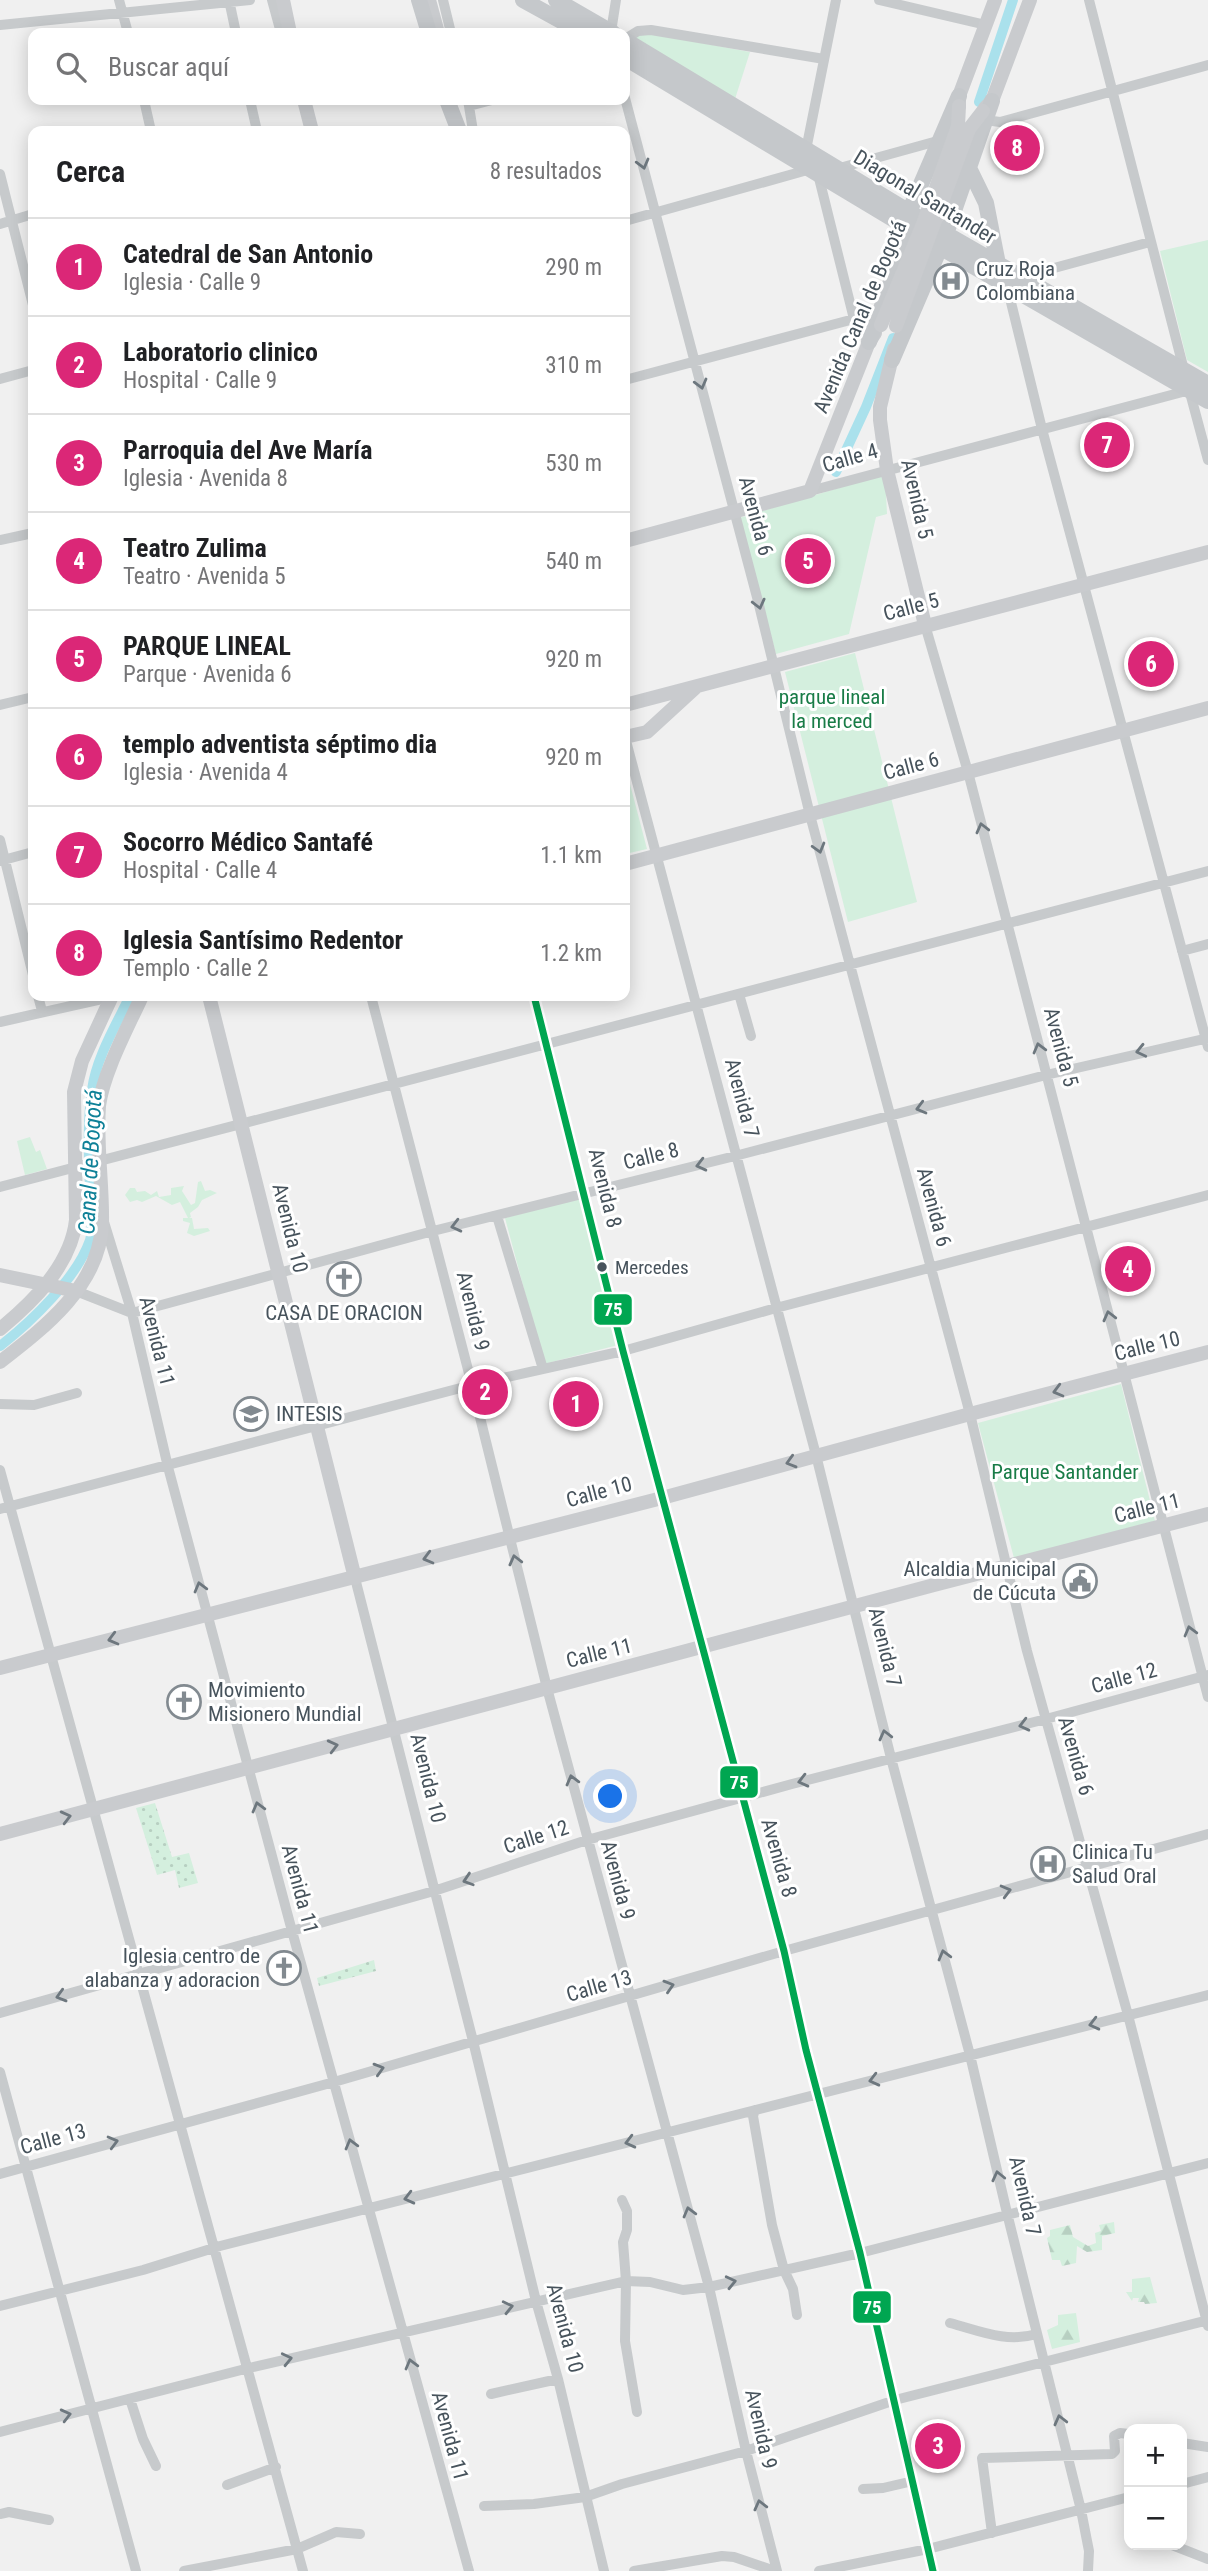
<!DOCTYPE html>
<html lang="es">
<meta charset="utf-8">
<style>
body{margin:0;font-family:"Roboto Condensed",sans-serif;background:#f2f2f2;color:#202124}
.controls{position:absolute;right:21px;bottom:21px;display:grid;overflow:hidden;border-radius:14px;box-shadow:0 4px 18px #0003}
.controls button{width:63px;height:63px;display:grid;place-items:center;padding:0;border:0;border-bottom:2px solid #e0e0e0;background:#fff;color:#202124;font:35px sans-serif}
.you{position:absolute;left:611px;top:1797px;width:24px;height:24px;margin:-18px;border:5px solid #fff;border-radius:50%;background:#1a73e8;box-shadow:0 0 0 10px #1a73e833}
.badge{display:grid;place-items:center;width:46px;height:46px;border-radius:50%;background:#db2777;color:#fff;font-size:23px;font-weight:700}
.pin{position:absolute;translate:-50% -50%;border:4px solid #fff;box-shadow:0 2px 7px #0006}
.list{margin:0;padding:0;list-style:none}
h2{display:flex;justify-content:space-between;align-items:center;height:91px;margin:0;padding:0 28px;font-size:30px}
h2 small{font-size:23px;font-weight:400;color:#757577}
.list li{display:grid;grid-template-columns:46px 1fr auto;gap:21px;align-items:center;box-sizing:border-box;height:98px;padding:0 28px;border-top:2px solid #e0e0e0}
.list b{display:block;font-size:26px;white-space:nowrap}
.list p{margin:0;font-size:23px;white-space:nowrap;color:#757577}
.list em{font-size:23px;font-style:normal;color:#757577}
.icon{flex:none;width:38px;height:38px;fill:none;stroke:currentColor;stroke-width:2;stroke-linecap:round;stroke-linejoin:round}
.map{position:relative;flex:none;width:1208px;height:2571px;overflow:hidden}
.search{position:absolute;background:#fff;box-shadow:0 4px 18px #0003;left:28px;top:28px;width:602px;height:77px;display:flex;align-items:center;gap:18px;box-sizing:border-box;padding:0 24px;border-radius:14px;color:#757577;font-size:26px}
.panel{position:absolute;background:#fff;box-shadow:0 4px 18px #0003;left:28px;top:126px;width:602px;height:875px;border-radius:14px}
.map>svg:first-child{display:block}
</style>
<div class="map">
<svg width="1208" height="2571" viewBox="0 0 1208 2571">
<defs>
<pattern id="grass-dots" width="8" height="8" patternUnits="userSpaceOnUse" patternTransform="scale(1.75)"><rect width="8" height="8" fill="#d4efde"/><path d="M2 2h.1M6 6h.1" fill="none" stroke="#b7cfc1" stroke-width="1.8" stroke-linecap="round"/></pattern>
<pattern id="forest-firs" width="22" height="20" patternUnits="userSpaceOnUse" patternTransform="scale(1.75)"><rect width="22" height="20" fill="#d4efde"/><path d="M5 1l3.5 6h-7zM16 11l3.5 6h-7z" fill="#b7cfc1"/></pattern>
</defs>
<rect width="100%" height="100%" fill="#f0f0f0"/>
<path fill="url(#grass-dots)" d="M155,1803L172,1857L189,1853L198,1883L179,1888L175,1870L157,1875L136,1808Z
M374,1960L376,1971L319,1986L317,1978Z"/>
<path fill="url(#forest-firs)" d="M1114,2222L1115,2233L1102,2236V2250L1087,2252L1077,2246L1076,2263L1062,2266L1060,2260H1052L1047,2238L1050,2236V2230L1070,2225L1073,2237L1088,2246L1096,2243L1095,2233L1101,2231L1099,2225Z
M1150,2277L1157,2303L1145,2304L1144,2302H1138L1139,2298H1133L1132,2301L1126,2292H1132V2279Z
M1076,2313L1080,2342L1052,2349L1047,2330L1058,2325V2315Z"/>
<path fill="#d4efde" d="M643,32L750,52L735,99L630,40Z
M1208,240V372L1187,360L1160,251Z
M885,474L887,514L876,517L849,634L776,654L739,518Z
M855,653L917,902L848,922L785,672Z
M625,765L647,849L625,854Z
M30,1137L36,1152L40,1150L47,1169L25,1175L17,1141Z
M201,1181L205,1191L210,1190L217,1193L202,1200L198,1207L190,1213L191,1217L189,1218H192L194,1229L208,1228L210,1231L194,1236L187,1233L190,1223L183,1221V1218H188L180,1202L172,1205L156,1196L142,1202L137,1200L130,1202L125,1195L130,1188H135L137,1192L145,1191L151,1195L157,1191L159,1197L171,1195V1188L184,1186L182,1191L191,1205L195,1203L198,1182Z
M582,1197L622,1344L544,1364L505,1218Z
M1121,1384L1155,1521L1014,1558L978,1423Z"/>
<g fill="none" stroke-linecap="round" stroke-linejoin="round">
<path stroke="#aae1ec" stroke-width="10" d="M979,102L1013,0
M836,472L866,407L893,338
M0,1346C31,1322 77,1278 90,1240C94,1226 90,1207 90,1192C89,1158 87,1124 92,1090C96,1058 116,1025 130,996"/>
<path stroke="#c7cacc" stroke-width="10" d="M119,0L128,33
M229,0L236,33
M272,0L281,33
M443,0L451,33
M879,0L986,25
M1089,0L1184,370
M0,25L250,0
M611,32L616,0
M625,39L638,31L651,30L824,59
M625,98L758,601L810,815L970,1414L1027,1651L1128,2015L1208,2326
M144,100L151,131
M250,100L257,131
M468,100L473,131
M469,106L492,100
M985,120L1000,122L1208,65
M806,150L836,0
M836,169L941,140
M0,174L33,305
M818,174L854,319L869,342
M625,221L811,169
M0,224L33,214
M1021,277L1150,242
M1007,286L1042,429L1208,1047
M0,379L33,370
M625,380L854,319
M1189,389L1208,460
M810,491L1190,390
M0,540L33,533
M925,625L968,772L1208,1697
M0,705L33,697
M625,737L816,1455L891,1758L970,2055L1007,2213L1081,2510L1089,2551L1088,2571
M0,840L33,975
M0,861L33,852
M1182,951L1208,944
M739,994L751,1036
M38,996L42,1011
M371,996L472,1385L547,1688L709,2287L746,2451L777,2571
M534,996L623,1351L784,1951L806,2050L860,2253L933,2571
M0,1022L111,997
M0,1187L1208,871
M497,1216L543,1369
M104,1222L132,1313L168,1467L292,1931L469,2571
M76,1291L132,1313L433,1231L735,1156L1046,1075L1208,1038
M0,1404L34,1405L77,1393
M0,1470L303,2571
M0,1509L472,1385L623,1351L776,1308L1208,1195
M355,1578L473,2041L536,2301L558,2379L604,2571
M0,2013L434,1891L587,1840L792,1784L1046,1719L1208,1675
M0,2072L136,2571
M755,2110L753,2116L772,2225L784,2270L793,2289L797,2315
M0,2174L334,2082L784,1951L1208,1834
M622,2200L627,2211V2230L623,2242L626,2281L625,2341L637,2412
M0,2306L143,2270L220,2246L1208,1995
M950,2323C980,2331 1006,2343 1037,2334
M491,2394L558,2379
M130,2399L143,2439L156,2466
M0,2432L249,2368L626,2281L650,2282L683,2290L709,2287L860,2253L1208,2163
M1182,2443L1208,2447
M1182,2484L1208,2477
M227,2485L276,2467
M863,2489L883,2488L913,2481
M484,2506L534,2504L585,2497L622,2484L746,2451L895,2400L1208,2320
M0,2514L9,2512L49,2520
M992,2533L982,2458L1112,2454L1115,2451L1114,2436L1120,2433L1129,2434
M1172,2545L1208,2559
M184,2571L297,2549L336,2532L360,2534
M634,2571L722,2556L734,2557L775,2571
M819,2571L928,2549L1129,2497"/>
<path stroke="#c9cbce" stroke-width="14" d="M283,0L290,33
M429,0L438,33
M304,100L312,131
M959,106V96L995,0
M985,108L992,101L1030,0
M894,349L880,407V420L887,470L925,625
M625,541L810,491L869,342L875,333
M625,705L1208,552
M625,737L647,732L695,688
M625,864L1208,708
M209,996L355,1578
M0,1275L76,1291
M0,1329C33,1302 71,1265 76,1220L74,1092L82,1061L112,996
M0,1362C44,1328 100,1285 102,1224C103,1185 96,1145 99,1106C103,1073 128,1027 142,996
M0,1668L662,1498L970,1414L1208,1352
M0,1834L934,1585L1208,1514"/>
<path stroke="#c5c8cb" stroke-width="16" d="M419,0L429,33
M523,0L583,33
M556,0L613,33
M625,40L946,234L1208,384
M625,58L931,242L1208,401
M447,100L459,131
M969,168L986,203L998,264
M909,212L959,96
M946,234L992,101
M869,342L910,229
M892,360L940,248"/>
<path stroke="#c9cbce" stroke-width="14" d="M881,325L923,224L958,126L959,106
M896,326L969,129L983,111"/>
<g stroke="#fff" stroke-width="12">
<path id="bus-1" d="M534,996L623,1351L784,1951L806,2050L860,2253L933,2571"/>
</g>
<use href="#bus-1" stroke="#00a651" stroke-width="7"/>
</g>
<defs><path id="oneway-chevron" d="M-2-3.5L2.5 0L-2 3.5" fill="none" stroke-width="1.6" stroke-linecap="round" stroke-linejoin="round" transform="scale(1.75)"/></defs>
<g stroke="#6d777e">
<use href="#oneway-chevron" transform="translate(643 164) rotate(75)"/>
<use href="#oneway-chevron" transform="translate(701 384) rotate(75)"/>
<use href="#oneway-chevron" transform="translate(759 604) rotate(76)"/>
<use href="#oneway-chevron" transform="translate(982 828) rotate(-104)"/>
<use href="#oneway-chevron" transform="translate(819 848) rotate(74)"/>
<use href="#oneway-chevron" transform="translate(1039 1048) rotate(-105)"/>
<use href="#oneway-chevron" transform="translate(1141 1051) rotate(167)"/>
<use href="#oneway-chevron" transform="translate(921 1108) rotate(165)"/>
<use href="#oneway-chevron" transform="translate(701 1165) rotate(166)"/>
<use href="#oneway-chevron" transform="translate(456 1226) rotate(166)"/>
<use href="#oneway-chevron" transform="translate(1109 1316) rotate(-104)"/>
<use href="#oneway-chevron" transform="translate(515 1560) rotate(-104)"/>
<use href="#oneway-chevron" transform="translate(200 1587) rotate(-105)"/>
<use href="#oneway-chevron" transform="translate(1190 1631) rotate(-105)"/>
<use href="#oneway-chevron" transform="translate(1024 1725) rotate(166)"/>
<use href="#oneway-chevron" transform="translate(885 1735) rotate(-104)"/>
<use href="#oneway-chevron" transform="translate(572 1780) rotate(-105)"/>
<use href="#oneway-chevron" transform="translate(803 1781) rotate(166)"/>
<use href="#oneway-chevron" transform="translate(258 1807) rotate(-105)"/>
<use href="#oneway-chevron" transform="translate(468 1880) rotate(162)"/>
<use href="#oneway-chevron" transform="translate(1006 1891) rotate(-15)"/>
<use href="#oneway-chevron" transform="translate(944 1955) rotate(-105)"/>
<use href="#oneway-chevron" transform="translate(669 1986) rotate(-17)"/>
<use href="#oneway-chevron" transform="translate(61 1996) rotate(164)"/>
<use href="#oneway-chevron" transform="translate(1094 2024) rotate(166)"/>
<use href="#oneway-chevron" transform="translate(379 2069) rotate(-16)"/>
<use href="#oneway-chevron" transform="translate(874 2080) rotate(166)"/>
<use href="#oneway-chevron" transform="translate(113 2142) rotate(-15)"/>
<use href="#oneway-chevron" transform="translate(630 2142) rotate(166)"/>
<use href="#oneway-chevron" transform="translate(351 2144) rotate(-105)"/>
<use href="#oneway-chevron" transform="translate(998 2176) rotate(-103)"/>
<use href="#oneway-chevron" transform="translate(409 2198) rotate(166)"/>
<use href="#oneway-chevron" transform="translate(689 2212) rotate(-105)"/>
<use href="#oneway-chevron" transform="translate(731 2282) rotate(-13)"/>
<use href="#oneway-chevron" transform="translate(508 2307) rotate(-13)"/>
<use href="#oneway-chevron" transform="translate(287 2359) rotate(-13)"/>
<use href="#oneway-chevron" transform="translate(411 2364) rotate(-105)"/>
<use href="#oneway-chevron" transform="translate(66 2415) rotate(-14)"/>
<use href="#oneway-chevron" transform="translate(1060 2420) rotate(-104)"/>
<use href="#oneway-chevron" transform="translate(760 2505) rotate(-104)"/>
</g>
<g stroke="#6e777e">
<use href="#oneway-chevron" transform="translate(1058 1391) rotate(165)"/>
<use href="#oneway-chevron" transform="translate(791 1462) rotate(164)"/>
<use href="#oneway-chevron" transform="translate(428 1558) rotate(165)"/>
<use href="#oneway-chevron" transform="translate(113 1639) rotate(165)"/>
<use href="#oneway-chevron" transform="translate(333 1746) rotate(-14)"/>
<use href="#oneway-chevron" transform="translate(66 1817) rotate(-14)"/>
</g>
<defs>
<g id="hospital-ring" transform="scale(1.75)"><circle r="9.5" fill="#fff" stroke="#828a90" stroke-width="1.5"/><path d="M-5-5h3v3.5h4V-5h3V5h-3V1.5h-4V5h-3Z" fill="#828a90"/></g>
<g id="church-ring" transform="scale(1.75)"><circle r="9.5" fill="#fff" stroke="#828a90" stroke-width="1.5"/><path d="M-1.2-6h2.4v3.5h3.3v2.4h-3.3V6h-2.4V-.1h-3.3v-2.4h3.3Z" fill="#828a90"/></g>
<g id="university-ring" transform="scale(1.75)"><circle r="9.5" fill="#fff" stroke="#828a90" stroke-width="1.5"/><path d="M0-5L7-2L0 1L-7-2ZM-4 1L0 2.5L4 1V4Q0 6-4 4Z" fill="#828a90"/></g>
<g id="civic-ring" transform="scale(1.75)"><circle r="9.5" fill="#fff" stroke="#828a90" stroke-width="1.5"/><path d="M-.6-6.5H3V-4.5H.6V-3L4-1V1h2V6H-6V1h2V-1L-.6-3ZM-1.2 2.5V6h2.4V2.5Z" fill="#828a90"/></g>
</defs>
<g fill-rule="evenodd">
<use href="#hospital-ring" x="951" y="281"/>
<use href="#church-ring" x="344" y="1279"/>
<use href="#university-ring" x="251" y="1414"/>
<use href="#civic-ring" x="1080" y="1581"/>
<use href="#church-ring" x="184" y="1702"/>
<use href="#hospital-ring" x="1048" y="1864"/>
<use href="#church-ring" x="284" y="1968"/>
</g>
<circle fill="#47535c" stroke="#fff" stroke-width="2.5" cx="602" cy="1267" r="6"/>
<g text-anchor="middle" stroke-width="6" stroke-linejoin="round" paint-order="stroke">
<g font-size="19" fill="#47535c" stroke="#fff" text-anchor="start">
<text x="615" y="1274">Mercedes</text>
</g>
<g font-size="21" fill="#47535c" stroke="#fff">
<text transform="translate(925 197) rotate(31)" y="7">Diagonal Santander</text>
<text transform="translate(860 317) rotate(-67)" y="7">Avenida Canal de Bogotá</text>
<text transform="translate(850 458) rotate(-16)" y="7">Calle 4</text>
<text transform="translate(917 499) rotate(77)" y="7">Avenida 5</text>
<text transform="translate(756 516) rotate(75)" y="7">Avenida 6</text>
<text transform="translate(911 607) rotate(-15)" y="7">Calle 5</text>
<text transform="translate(911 766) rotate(-15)" y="7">Calle 6</text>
<text transform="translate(1061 1047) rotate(75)" y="7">Avenida 5</text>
<text transform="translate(742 1098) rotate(75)" y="7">Avenida 7</text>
<text transform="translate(651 1156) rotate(-14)" y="7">Calle 8</text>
<text transform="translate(605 1188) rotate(76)" y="7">Avenida 8</text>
<text transform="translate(934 1207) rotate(75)" y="7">Avenida 6</text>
<text transform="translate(290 1228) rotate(76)" y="7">Avenida 10</text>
<text transform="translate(473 1311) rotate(76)" y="7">Avenida 9</text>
<text transform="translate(157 1341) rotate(76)" y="7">Avenida 11</text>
<text transform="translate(1147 1346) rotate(-14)" y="7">Calle 10</text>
<text transform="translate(599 1492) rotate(-15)" y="7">Calle 10</text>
<text transform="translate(1147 1508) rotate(-14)" y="7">Calle 11</text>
<text transform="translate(885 1647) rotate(76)" y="7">Avenida 7</text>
<text transform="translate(599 1653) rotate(-14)" y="7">Calle 11</text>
<text transform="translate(1124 1678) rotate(-15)" y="7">Calle 12</text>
<text transform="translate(1076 1756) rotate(74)" y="7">Avenida 6</text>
<text transform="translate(428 1778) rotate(76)" y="7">Avenida 10</text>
<text transform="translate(536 1837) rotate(-18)" y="7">Calle 12</text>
<text transform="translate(779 1858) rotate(74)" y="7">Avenida 8</text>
<text transform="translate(618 1880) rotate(75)" y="7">Avenida 9</text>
<text transform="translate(300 1889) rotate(75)" y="7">Avenida 11</text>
<text transform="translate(599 1986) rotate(-16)" y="7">Calle 13</text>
<text transform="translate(53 2139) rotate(-15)" y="7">Calle 13</text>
<text transform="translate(1025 2196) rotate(77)" y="7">Avenida 7</text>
<text transform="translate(565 2328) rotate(75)" y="7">Avenida 10</text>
<text transform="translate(761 2429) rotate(77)" y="7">Avenida 9</text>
<text transform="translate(450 2436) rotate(75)" y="7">Avenida 11</text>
</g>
<g font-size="21" fill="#47535c" stroke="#fff" text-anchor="start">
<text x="976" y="276">Cruz Roja<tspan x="976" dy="24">Colombiana</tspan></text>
<text x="344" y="1320" text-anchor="middle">CASA DE ORACION</text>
<text x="276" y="1421">INTESIS</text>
<text x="1056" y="1576" text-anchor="end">Alcaldia Municipal<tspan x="1056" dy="24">de Cúcuta</tspan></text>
<text x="208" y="1697">Movimiento<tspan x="208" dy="24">Misionero Mundial</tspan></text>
<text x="1072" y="1859">Clinica Tu<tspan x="1072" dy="24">Salud Oral</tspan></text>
<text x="260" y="1963" text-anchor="end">Iglesia centro de<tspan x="260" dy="24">alabanza y adoracion</tspan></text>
</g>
<g font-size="21" fill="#197c47" stroke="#fff">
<text x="832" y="704">parque lineal<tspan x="832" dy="24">la merced</tspan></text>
<text x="1065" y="1479">Parque Santander</text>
</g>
<g font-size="23" font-style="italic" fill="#0f8198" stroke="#fff">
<text transform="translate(90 1162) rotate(-87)" y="8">Canal de Bogotá</text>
</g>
</g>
<g stroke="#fff" stroke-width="2.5">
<rect x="593" y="1293" width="40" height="33" rx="7" fill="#00a651"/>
<rect x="719" y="1765" width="40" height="34" rx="7" fill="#00a651"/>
<rect x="852" y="2290" width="40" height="34" rx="7" fill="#00a651"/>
</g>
<g font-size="19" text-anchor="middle" font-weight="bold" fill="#fff">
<text x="613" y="1316">75</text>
<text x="739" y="1789">75</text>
<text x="872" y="2314">75</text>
</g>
</svg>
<div class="controls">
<button>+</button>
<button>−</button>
</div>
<div class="you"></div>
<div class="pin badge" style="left:576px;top:1404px">1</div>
<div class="pin badge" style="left:485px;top:1392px">2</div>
<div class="pin badge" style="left:938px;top:2446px">3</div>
<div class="pin badge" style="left:1128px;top:1269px">4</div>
<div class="pin badge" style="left:808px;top:561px">5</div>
<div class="pin badge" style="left:1151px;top:664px">6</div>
<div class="pin badge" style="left:1107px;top:445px">7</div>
<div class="pin badge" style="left:1017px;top:148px">8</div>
<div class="search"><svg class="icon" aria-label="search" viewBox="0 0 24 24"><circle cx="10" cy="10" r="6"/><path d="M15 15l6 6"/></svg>Buscar aquí</div>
<section class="panel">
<h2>Cerca<small>8 resultados</small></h2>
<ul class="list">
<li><span class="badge">1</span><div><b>Catedral de San Antonio</b><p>Iglesia · Calle 9</p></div><em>290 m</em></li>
<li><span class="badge">2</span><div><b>Laboratorio clinico</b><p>Hospital · Calle 9</p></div><em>310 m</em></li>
<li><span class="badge">3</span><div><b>Parroquia del Ave María</b><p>Iglesia · Avenida 8</p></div><em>530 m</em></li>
<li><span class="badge">4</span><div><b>Teatro Zulima</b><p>Teatro · Avenida 5</p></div><em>540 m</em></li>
<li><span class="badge">5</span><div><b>PARQUE LINEAL</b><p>Parque · Avenida 6</p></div><em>920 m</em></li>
<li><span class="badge">6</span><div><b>templo adventista séptimo dia</b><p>Iglesia · Avenida 4</p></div><em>920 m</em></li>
<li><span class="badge">7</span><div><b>Socorro Médico Santafé</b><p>Hospital · Calle 4</p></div><em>1.1 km</em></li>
<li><span class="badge">8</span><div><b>Iglesia Santísimo Redentor</b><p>Templo · Calle 2</p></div><em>1.2 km</em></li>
</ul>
</section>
</div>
